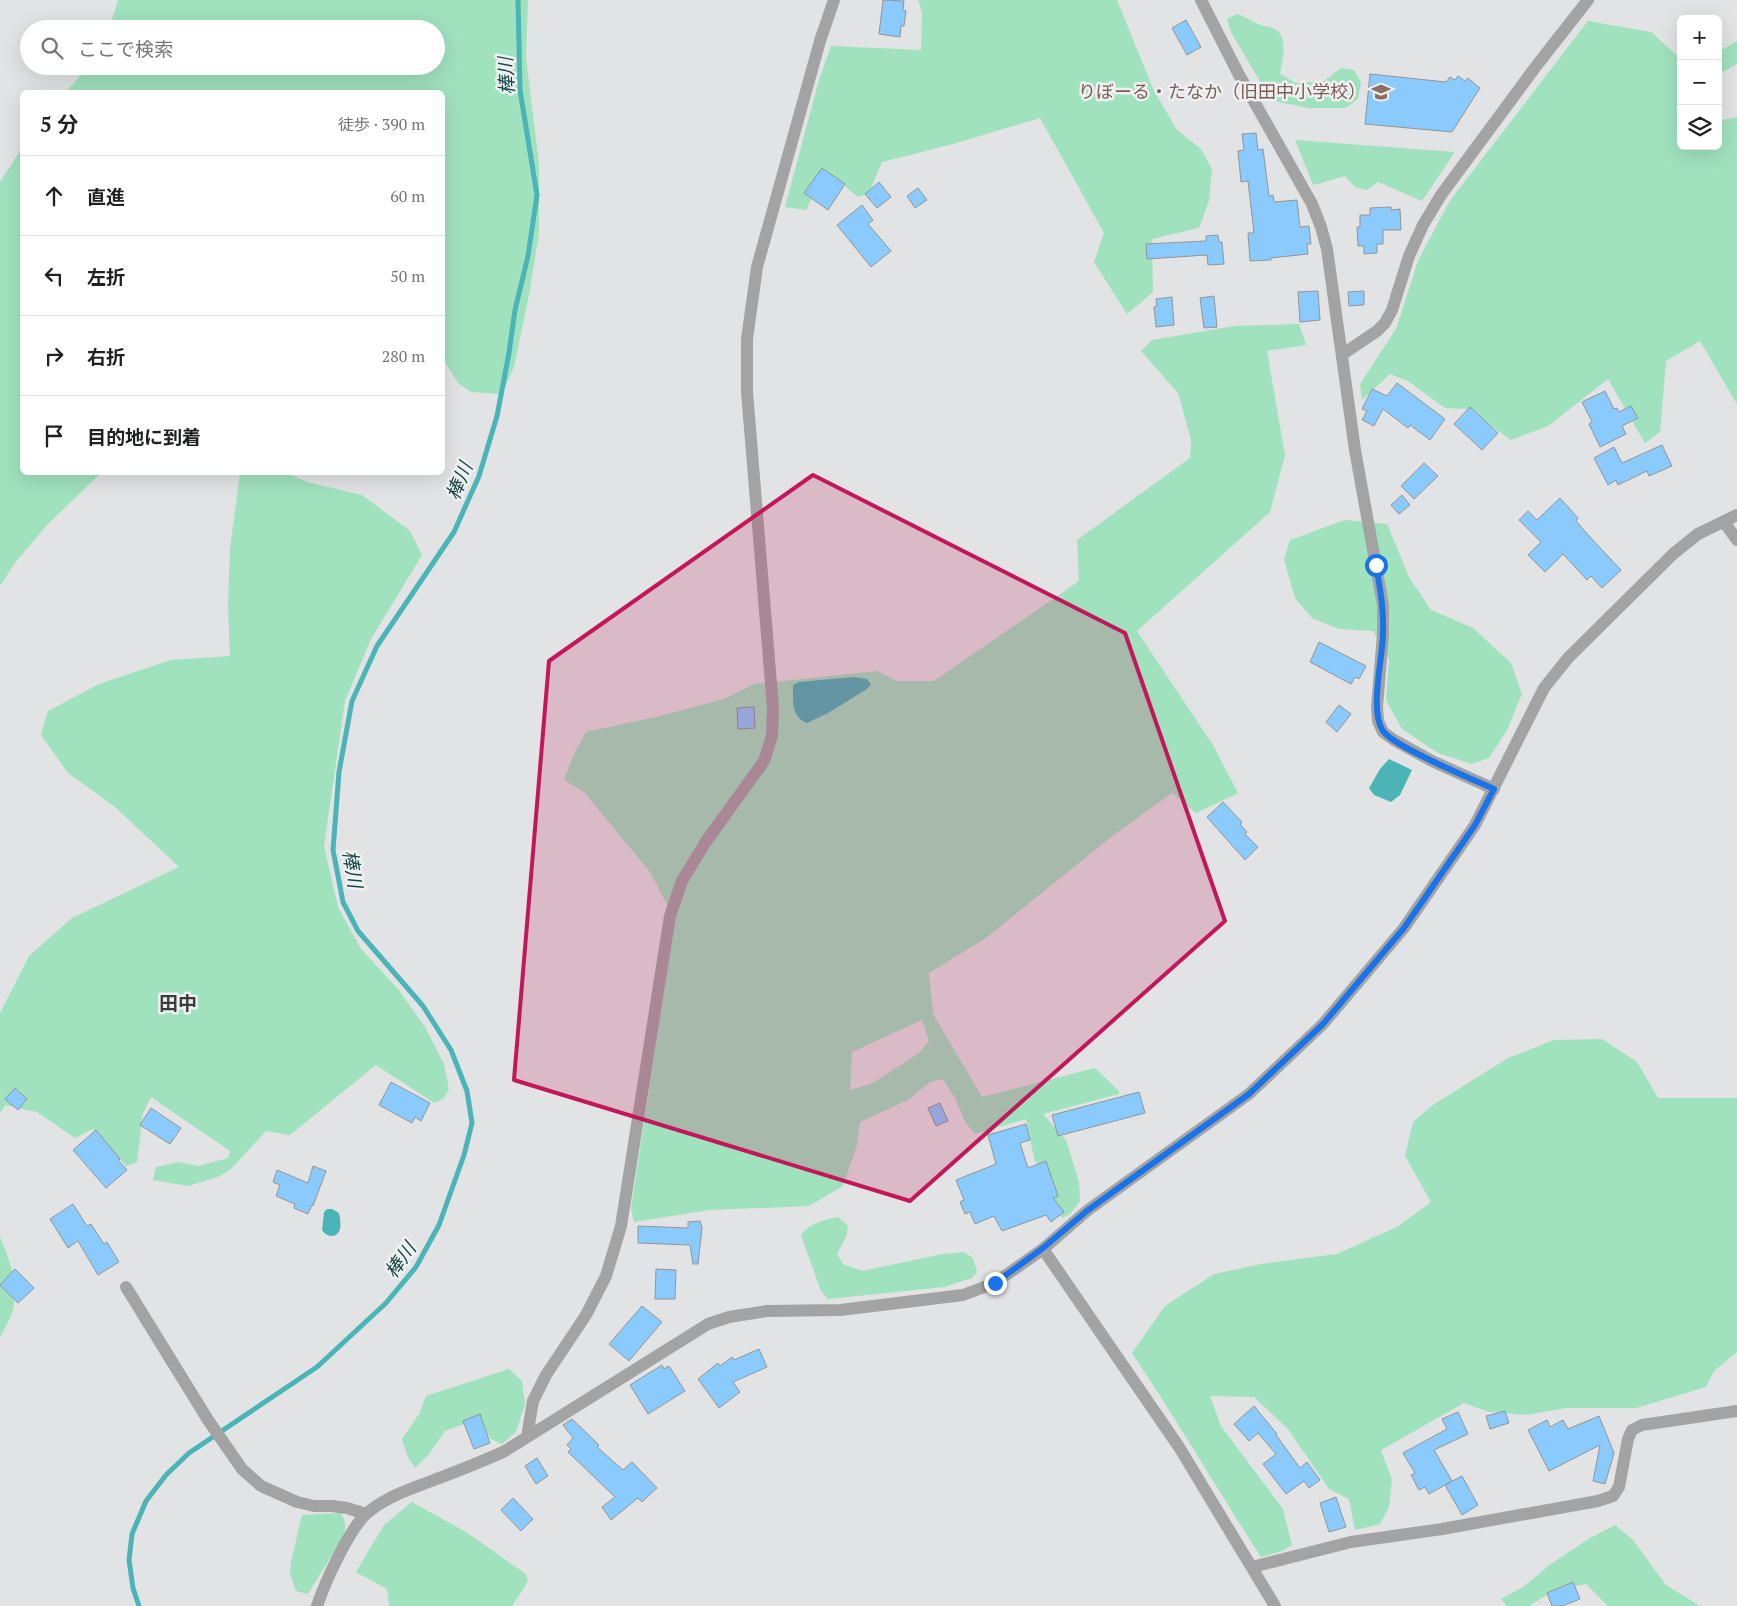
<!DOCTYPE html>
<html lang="ja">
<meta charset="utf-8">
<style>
body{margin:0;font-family:"PT Serif","Noto Sans JP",serif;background:#f6f6f6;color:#202124}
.controls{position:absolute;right:15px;top:15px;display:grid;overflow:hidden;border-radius:8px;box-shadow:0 5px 20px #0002}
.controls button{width:45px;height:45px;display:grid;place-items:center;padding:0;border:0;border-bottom:1px solid #e0e0e0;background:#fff;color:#202124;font:25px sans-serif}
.stop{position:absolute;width:15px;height:15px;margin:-11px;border:4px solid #1a73e8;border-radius:50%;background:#fff}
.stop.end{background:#1a73e8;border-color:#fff;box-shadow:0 1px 5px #0008}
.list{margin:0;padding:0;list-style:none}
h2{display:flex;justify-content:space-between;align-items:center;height:65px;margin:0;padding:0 20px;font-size:21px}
h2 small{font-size:16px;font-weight:400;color:#757577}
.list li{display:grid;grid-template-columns:32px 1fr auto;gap:15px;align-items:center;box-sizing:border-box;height:80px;padding:0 20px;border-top:1px solid #e0e0e0}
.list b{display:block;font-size:19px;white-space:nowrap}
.list em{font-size:16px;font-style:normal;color:#757577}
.icon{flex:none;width:28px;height:28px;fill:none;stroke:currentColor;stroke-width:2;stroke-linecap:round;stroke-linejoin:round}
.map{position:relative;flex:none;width:1737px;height:1606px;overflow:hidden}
.search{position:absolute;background:#fff;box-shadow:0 5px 20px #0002;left:20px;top:20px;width:425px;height:55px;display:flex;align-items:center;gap:12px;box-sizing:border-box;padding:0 18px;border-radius:28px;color:#757577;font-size:19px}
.panel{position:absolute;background:#fff;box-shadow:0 5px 20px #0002;left:20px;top:90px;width:425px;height:385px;border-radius:8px}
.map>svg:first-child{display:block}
</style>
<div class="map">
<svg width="1737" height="1606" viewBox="0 0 1737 1606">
<rect width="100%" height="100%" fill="#e2e3e4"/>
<path fill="#a0e1be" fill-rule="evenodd" d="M118,0H528L526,57L539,164V233L530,290L514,367L502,394L471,392L458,383L443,359L442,92H66L89,66H436V29H109Z
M918,0H1117L1153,89L1177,130L1201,149L1212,169L1209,201L1199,228L1152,239L1153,292L1127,314L1094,262L1104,233L1040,118L953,144L882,162L869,193L858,197L825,170L806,210L785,207L819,80L831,46L921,50L922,12Z
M1237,14C1245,16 1251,21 1258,24C1262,26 1268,26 1273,28C1290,36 1282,60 1280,74L1296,83L1324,81L1341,68L1354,70L1361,82L1358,99L1346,108H1309L1278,102L1268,95L1231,32L1227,19Z
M1588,21L1651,32L1681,59V146H1718V121L1737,117V404L1700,341L1666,361L1660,432L1645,443L1608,379L1548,426L1511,440L1468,409L1445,408L1408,381L1390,374L1362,400L1360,384L1396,329L1418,261L1449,202Z
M1737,41V64L1718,75V52Z
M1295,140L1455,152L1422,201L1378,182L1367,190L1355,187L1345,176L1313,185Z
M22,148V472L101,473L47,525L14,564L0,586V182Z
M1299,324L1306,345L1267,351L1285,455L1270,512L1137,631L1213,745L1238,793L1196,813L1172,793L1111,837L986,938L929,973L933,1014L982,1097L1095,1068L1119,1091V1094L1043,1114L1066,1140L1079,1182L1080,1201L1070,1214L1062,1218L1034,1158L1026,1119L975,1134L965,1122L955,1098L943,1079L930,1082L908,1100L860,1122L857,1145L843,1186L809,1206L709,1210L634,1222L631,1208L675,920L650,872L584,792L564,780L574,754L586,732L656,717L724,699L754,684L877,671L897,681H934L1079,581L1077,540L1190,458L1191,440L1178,393L1141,351L1152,340L1234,326ZM922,1020L929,1041L919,1053L873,1083L850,1090L852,1052Z
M240,473H287L307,482L362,495L410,531L422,555L371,639L345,701L324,846L338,907L361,949L398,989L425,1027L444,1064L449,1089L443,1099L434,1103L376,1065L290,1135L266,1131L231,1169L218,1177L188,1186L153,1180L156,1167L178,1162L199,1166L228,1158L230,1151L151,1097L143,1113L137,1162L126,1166L93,1129L75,1138L37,1112L5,1105L0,1114V1013L29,956L72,918L179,867L115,807L68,773L41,735L48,711L99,684L171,660L230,656L228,606L230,549Z
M1345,520L1387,524L1409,577L1431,610L1473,628L1511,663L1522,694L1507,730L1489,758L1472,764L1438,753L1402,729L1386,700L1389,660L1373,631L1339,629L1312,618L1295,598L1284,559L1290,540Z
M1602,1039L1637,1062L1658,1098H1737V1352L1714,1371L1706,1387L1636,1408H1566L1526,1415L1489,1412L1464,1403L1381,1450L1392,1480L1389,1507L1380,1524L1355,1530L1349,1499L1329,1489L1288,1429L1254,1397L1210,1396L1221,1426L1283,1509L1292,1545L1282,1551L1261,1557C1217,1489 1177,1420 1132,1353L1165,1306L1214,1274L1261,1264L1337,1254L1397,1227L1431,1202L1405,1156L1413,1122L1433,1105L1508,1058L1554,1040Z
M838,1217L848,1226L846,1237L837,1254L843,1264L862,1271L943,1254L964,1252L973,1258L977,1272L972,1278L944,1287L828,1299L821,1291L801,1235C810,1223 823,1220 838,1217Z
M0,1237C10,1261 20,1287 12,1313C9,1321 4,1330 0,1338Z
M509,1369L522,1381L525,1404L516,1432L502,1444L491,1439L478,1419L445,1431L430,1453L415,1468L407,1455L402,1439L419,1414L426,1396Z
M412,1502L466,1532L526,1574L528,1581L512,1606H389L387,1589L356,1572L384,1525Z
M340,1513C347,1522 346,1527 343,1537L308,1594L296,1591L290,1573L291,1562L302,1515Z
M1615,1525L1633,1540L1666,1585L1700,1606H1608L1586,1584L1553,1591L1529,1606H1507L1501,1599L1523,1587L1551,1564L1590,1538Z"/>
<path fill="#4bb4b6" d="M854,677L867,679L871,685L867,689L828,713L807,723C791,718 793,699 793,685L799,682Z
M1389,759L1412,770L1400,795L1391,802L1374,795L1369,788L1380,769Z
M327,1209H332L339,1213C340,1217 341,1225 340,1229C337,1239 326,1237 322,1230L324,1212Z"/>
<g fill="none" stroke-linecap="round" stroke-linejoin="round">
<path stroke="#4bb4b6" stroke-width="5" d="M139,1606L133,1588L129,1560L132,1534L146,1501L166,1475L189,1453L317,1367L386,1303L416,1267L439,1225L464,1155L472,1123L467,1091L451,1050L423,1006L358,931L343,902L333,850L339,772L352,701L377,646L454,532L479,476L497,416L509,353L515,310L528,256L537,195L520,90L518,0"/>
</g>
<path fill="#8bcafc" stroke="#939596" d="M883,0L904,1L903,10L906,11L904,26H901L900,37L879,34Z
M1186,20L1201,47L1187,55L1172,28Z
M1370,74L1446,82L1450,77L1455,80L1458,76L1465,81L1468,78L1480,88L1452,132L1365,124Z
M1256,133L1258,150L1263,149L1269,196L1273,195L1274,202L1297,200L1300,227L1309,226L1311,244H1307L1308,254L1271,258V260L1250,261L1248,233H1254L1248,181L1241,182L1238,151L1244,150L1242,134Z
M822,168L845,184L828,210L804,193Z
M879,182L891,197L877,208L865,194Z
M918,188L927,200L915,208L907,196Z
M862,205L873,220L868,224L891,251L871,267L837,225Z
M1391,207V210L1400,209L1401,230H1383V244H1377V253L1364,254V246H1358L1357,227H1360V215H1370V208Z
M1218,235L1219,242H1222L1224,264L1208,265L1207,255L1147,259L1146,244L1206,241V236Z
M1318,291L1320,320L1300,322L1298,292Z
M1364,291V305L1349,306L1348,292Z
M1214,296L1217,327L1204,328L1200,298Z
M1172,297L1174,325L1156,327L1154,307L1157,306L1156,299Z
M1397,383L1445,419L1430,440L1410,425L1408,428L1383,409L1374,426L1362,420L1367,411L1362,409L1372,389L1387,396Z
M1605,391L1614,409L1617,408L1619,412L1631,406L1638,418L1622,426L1626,434L1600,447L1589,424L1592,422L1582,402Z
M1470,407L1498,433L1482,450L1454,424Z
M1662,445L1672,466L1649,476L1647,471L1618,485L1616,480L1608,485L1594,458L1614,447L1622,463Z
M1424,463L1438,476L1414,499L1401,486Z
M1402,495L1410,505L1399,514L1391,505Z
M1560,498L1578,518L1576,521L1590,537L1621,570L1602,588L1591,576L1587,580L1563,554L1545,572L1528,555L1541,542L1519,520L1528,511L1537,520Z
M1319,642L1366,666L1359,679L1355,677L1351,684L1310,662Z
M1339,705L1351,714L1337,732L1326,722Z
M754,707L755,728L738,729L737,708Z
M1223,802L1242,822L1240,824L1247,832L1245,834L1258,847L1245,860L1207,817Z
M391,1082L430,1103L421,1121L415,1117L412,1123L379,1105Z
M15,1088L27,1099L18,1110L5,1099Z
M1139,1092L1145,1113L1058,1136L1052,1115Z
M940,1103L948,1121L936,1126L928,1108Z
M151,1108L181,1128L170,1144L140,1125Z
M1026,1124L1030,1140L1020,1143L1028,1168L1046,1161L1058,1196L1053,1198L1064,1212L1051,1222L1046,1215L1002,1231L994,1216L975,1224L970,1212L965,1214L960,1202L964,1200L956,1180L996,1164L988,1135Z
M96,1130L120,1159L118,1160L127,1170L106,1188L73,1150Z
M313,1166L326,1171L313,1206L312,1205L308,1214L294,1208L295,1204L276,1196L280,1185L273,1182L277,1170L308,1183Z
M73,1204L87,1226L91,1224L104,1244L107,1242L119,1262L98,1275L78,1241L68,1248L50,1219Z
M700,1221L702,1228L698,1264H693L690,1245L638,1243V1226L688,1228V1222Z
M15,1269L34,1288L18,1303L0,1285Z
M656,1269L676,1270L675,1299H655Z
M642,1306L662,1322L629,1361L609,1344Z
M759,1349L767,1367L733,1382L740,1392L719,1408L698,1379L718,1363L720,1366L732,1357L734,1360Z
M662,1365L664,1369L669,1366L685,1391L648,1414L630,1385Z
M1254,1406L1277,1434L1276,1435L1300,1468L1307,1462L1320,1480L1309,1488L1304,1481L1286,1494L1263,1464L1276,1454L1258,1433L1249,1441L1234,1424Z
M1505,1411L1509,1423L1490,1429L1486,1416Z
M1458,1412L1468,1434L1434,1450L1452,1481L1429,1494L1425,1487L1419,1490L1411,1475L1415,1473L1403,1453L1447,1429L1442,1419Z
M480,1414L490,1443L474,1449L463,1421Z
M1599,1416L1614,1453L1605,1484L1593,1481L1600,1445L1549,1471L1528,1430L1547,1420L1550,1427L1563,1420L1568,1429Z
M572,1419L599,1445L597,1447L623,1470L632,1462L657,1488L642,1502L638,1498L611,1520L602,1507L615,1497L568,1452L571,1449L567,1445L573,1438L563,1425Z
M537,1458L548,1476L536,1484L525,1466Z
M1462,1476L1478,1505L1462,1515L1445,1485Z
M1336,1497L1346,1527L1329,1532L1320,1503Z
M513,1498L533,1519L521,1531L501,1510Z
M1573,1582L1580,1599L1562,1606H1552L1547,1593Z"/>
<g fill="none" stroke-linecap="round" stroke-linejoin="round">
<path stroke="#a4a3a3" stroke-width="12" d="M1724,522L1737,540
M126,1287L208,1420L242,1469L261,1486L297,1502L314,1506H332L347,1508L366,1514
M527,1437L533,1401L546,1375L586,1315L606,1276L621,1226L670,916L682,881L705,843L764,761L772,736L773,708L747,392V339L757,267L820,41L834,0
M1252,1567L1351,1542L1442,1529L1598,1501L1613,1496L1619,1487L1628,1439L1632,1430L1642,1425L1737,1411
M317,1606C325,1582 348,1532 365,1515C382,1499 405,1491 426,1483C453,1473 479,1463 505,1451L708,1324L729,1317L767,1311L840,1310L963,1295L995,1283L1043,1249L1088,1210L1249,1094L1323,1024L1404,928L1475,825L1544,688L1568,658L1673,554L1698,534L1737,515"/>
<path stroke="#a4a3a3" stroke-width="12" d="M1201,0L1238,73L1312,204L1321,227L1327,249L1355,450L1383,605V634L1377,707L1378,721L1383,732L1394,740L1432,761L1494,789
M1343,354L1377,331L1385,323L1392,310L1409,256L1423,225L1441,195L1537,65L1588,0
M1043,1249L1179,1447L1275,1606"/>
</g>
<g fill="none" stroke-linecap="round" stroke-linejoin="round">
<path stroke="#1a73e8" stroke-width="6" d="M995,1283L1043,1248L1088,1210L1249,1094L1323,1024L1404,928L1475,825L1494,789C1472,779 1394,747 1383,731C1369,711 1383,657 1383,633C1384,610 1380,588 1376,565"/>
</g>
<path fill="#c2185b" fill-opacity="0.2" stroke="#c2185b" stroke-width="4" stroke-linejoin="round" d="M813,475L1125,633L1225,921L910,1201L514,1080L549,661Z"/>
<defs>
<g id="school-bare" transform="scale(1.5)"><path d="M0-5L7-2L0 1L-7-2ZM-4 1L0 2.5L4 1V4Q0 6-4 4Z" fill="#8d6e63" stroke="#eff0f1" stroke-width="2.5" paint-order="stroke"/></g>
</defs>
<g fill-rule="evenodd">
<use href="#school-bare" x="1381" y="92"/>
</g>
<g text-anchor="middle" stroke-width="5" stroke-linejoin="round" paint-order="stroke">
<g font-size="18" fill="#785e54" stroke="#eff0f1" text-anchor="end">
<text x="1366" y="98">りぼーる・たなか（旧田中小学校）</text>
</g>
<g font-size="19" font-style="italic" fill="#164546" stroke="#eff0f1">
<text transform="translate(506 76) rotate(-93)" y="7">棒川</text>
<text transform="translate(459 481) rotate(-68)" y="7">棒川</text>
<text transform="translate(353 869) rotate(81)" y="7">棒川</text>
<text transform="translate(400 1260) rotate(-55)" y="7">棒川</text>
</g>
<g font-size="19" font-weight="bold" fill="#3b3c3c" stroke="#eff0f1">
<text x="178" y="1010">田中</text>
</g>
</g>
</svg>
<div class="controls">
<button>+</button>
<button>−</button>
<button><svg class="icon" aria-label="layers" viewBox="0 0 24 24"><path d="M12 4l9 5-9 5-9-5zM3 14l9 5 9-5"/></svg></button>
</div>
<div class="stop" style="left:1376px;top:565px"></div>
<div class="stop end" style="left:995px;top:1283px"></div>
<div class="search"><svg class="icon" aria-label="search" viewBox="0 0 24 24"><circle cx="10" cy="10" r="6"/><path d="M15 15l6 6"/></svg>ここで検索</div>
<section class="panel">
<h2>5 分<small>徒歩 · 390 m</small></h2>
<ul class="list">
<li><svg class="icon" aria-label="ahead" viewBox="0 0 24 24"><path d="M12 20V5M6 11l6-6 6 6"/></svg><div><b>直進</b></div><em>60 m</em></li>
<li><svg class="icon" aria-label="left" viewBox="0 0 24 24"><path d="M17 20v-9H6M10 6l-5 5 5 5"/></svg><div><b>左折</b></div><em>50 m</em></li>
<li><svg class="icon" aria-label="right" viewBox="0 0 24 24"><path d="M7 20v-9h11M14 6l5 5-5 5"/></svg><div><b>右折</b></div><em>280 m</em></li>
<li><svg class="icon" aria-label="arrive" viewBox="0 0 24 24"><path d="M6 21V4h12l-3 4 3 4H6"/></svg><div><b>目的地に到着</b></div></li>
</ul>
</section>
</div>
